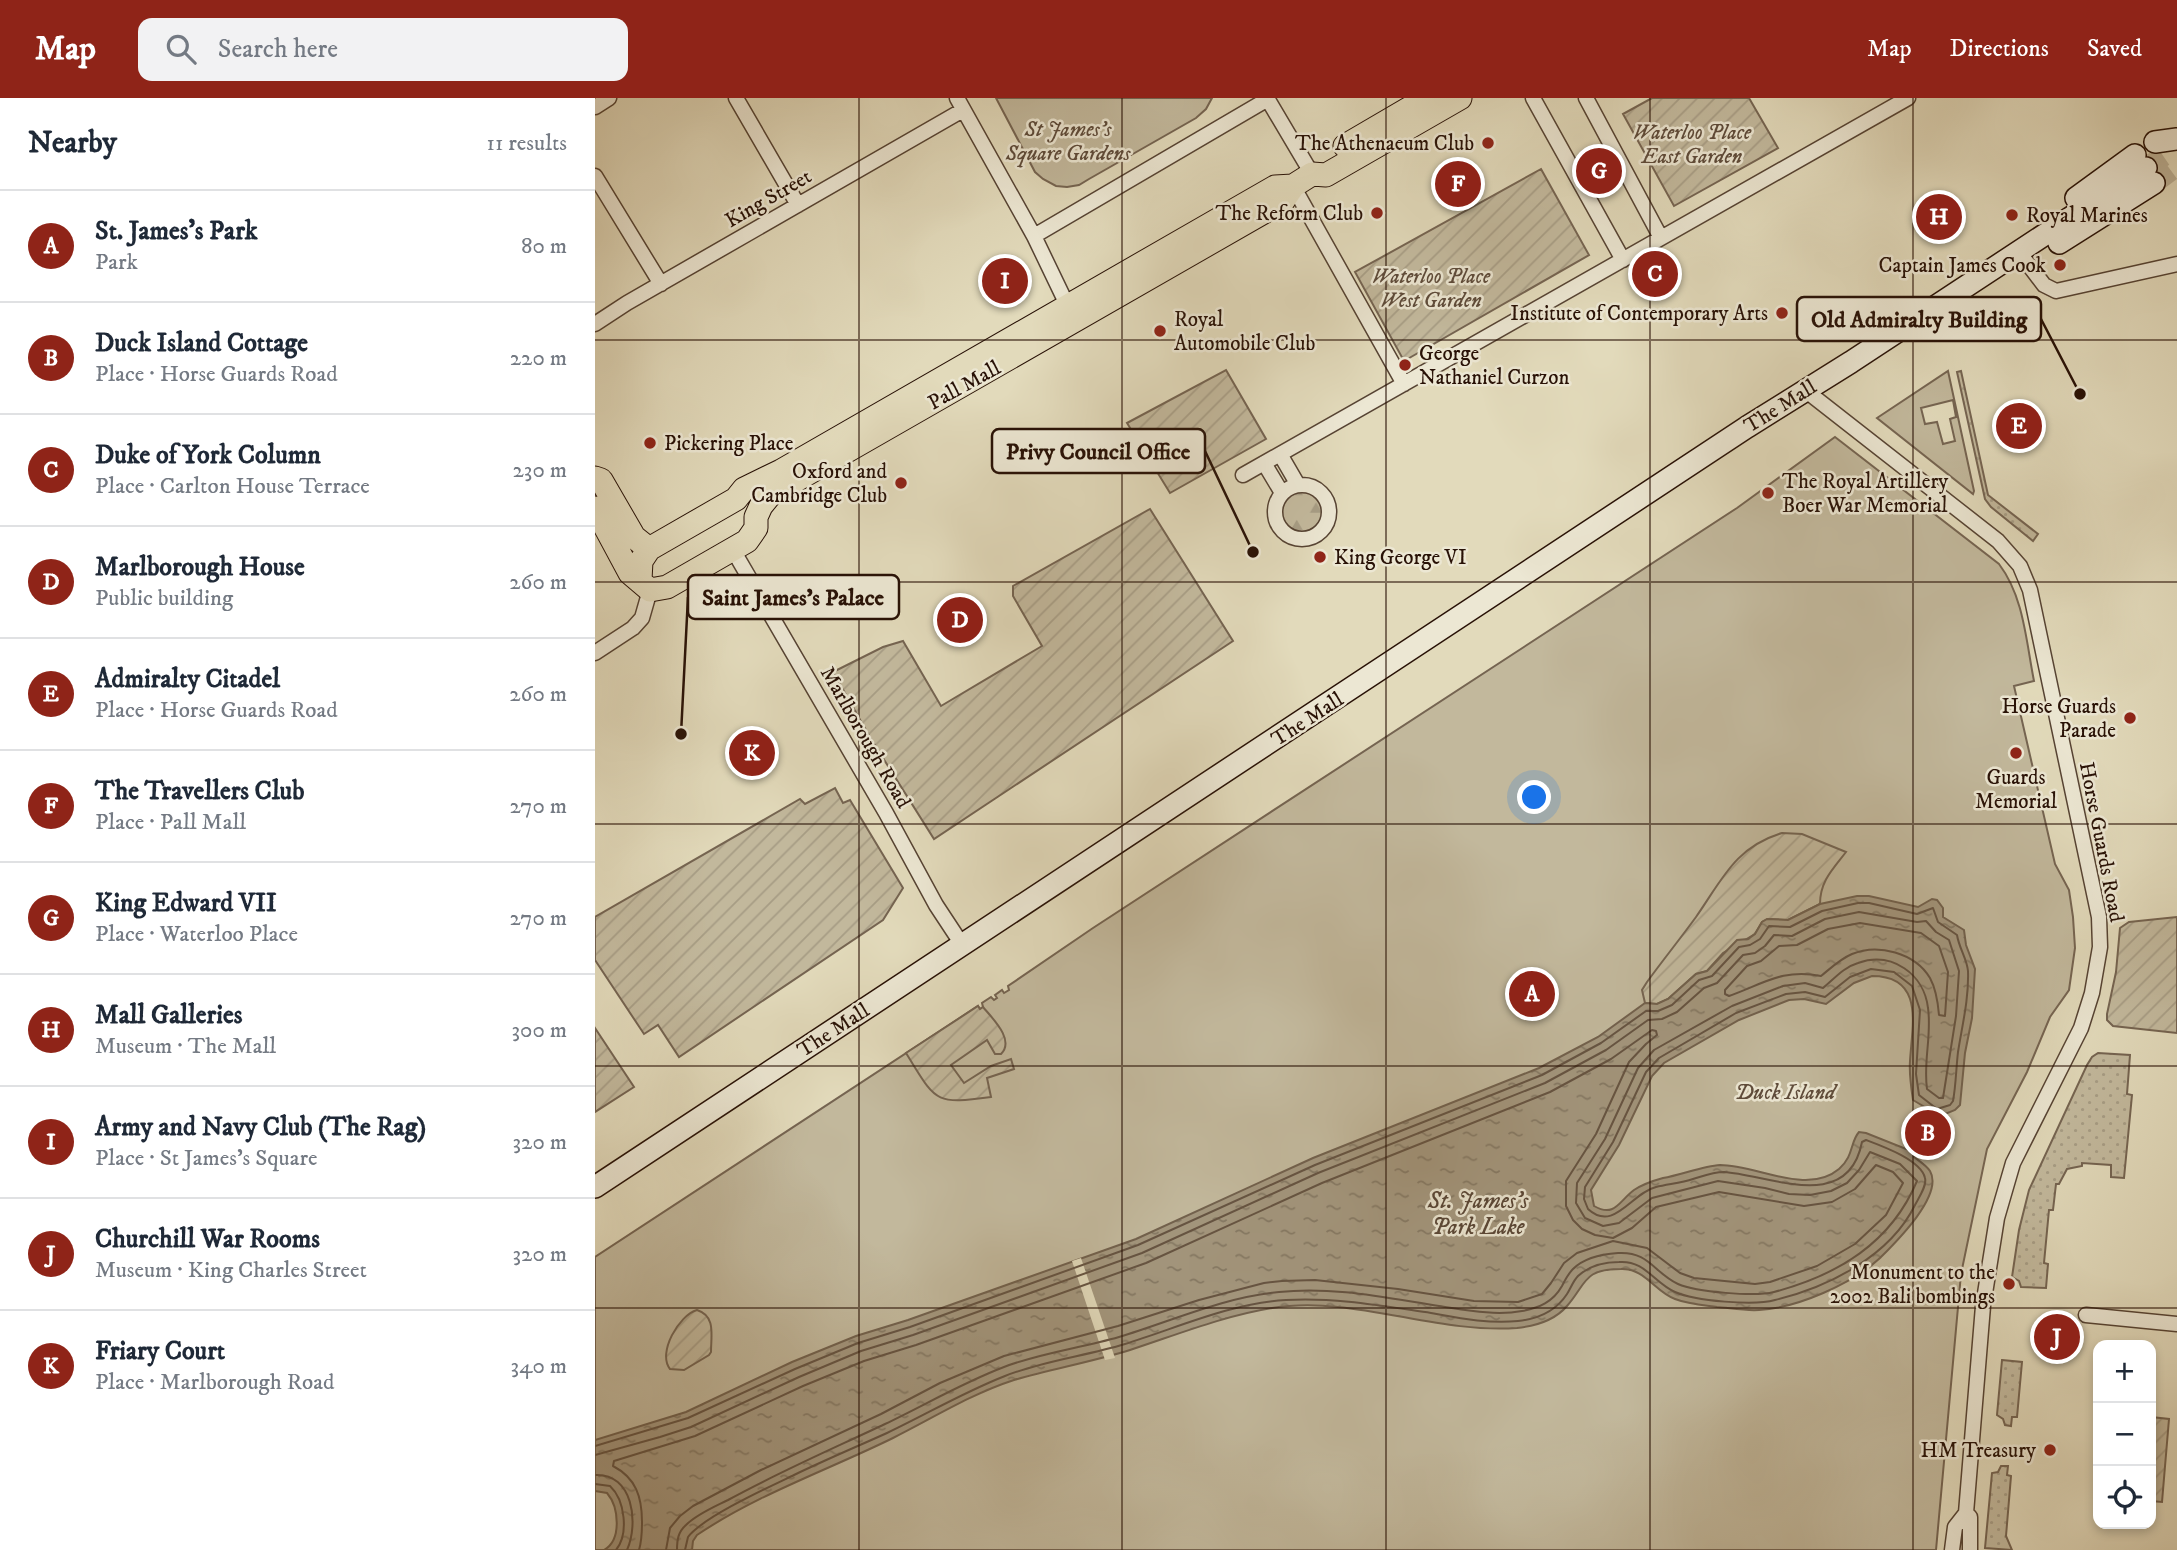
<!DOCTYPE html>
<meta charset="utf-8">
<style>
body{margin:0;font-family:"IM FELL DW Pica",serif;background:#f2f2f3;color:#1f2937}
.controls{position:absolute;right:21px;bottom:21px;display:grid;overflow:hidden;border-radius:14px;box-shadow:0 4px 10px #0003}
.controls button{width:63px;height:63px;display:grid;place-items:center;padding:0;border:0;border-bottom:2px solid #e0e1e3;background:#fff;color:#1f2937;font:35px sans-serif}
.you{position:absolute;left:940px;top:700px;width:24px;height:24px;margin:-18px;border:5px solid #fff;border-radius:50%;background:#1a73e8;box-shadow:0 0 0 10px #1a73e833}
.badge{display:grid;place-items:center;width:46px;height:46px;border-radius:50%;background:#8f2418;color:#fff;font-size:23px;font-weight:700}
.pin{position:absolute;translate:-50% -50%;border:4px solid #fff;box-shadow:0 2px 7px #0006}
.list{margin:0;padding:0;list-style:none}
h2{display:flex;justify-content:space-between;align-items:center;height:91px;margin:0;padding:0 28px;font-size:30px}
h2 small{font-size:23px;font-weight:400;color:#747a83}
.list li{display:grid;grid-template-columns:46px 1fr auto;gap:21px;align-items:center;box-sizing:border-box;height:112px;padding:0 28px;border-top:2px solid #e0e1e3}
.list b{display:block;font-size:26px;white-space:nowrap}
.list p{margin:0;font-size:23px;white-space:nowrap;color:#747a83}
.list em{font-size:23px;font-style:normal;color:#747a83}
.icon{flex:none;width:38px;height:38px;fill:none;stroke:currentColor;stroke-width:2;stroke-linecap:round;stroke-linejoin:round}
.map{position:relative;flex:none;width:1582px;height:1452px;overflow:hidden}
header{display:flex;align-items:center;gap:42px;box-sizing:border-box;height:98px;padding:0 35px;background:#8f2418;color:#fff}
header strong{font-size:33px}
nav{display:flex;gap:38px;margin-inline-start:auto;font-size:24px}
.search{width:490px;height:63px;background:#f2f2f3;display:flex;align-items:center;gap:18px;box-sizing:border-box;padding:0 24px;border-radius:14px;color:#747a83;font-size:26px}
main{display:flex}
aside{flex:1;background:#fff}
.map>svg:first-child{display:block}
</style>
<header>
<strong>Map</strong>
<div class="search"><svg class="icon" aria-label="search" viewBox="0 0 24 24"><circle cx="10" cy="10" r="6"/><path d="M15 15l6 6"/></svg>Search here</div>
<nav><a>Map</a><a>Directions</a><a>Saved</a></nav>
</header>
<main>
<aside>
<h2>Nearby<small>11 results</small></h2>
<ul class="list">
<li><span class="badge">A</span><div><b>St. James's Park</b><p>Park</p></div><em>80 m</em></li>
<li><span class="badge">B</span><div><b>Duck Island Cottage</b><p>Place · Horse Guards Road</p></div><em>220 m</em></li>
<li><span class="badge">C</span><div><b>Duke of York Column</b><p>Place · Carlton House Terrace</p></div><em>230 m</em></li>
<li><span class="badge">D</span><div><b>Marlborough House</b><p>Public building</p></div><em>260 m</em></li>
<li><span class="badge">E</span><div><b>Admiralty Citadel</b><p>Place · Horse Guards Road</p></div><em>260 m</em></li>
<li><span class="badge">F</span><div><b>The Travellers Club</b><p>Place · Pall Mall</p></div><em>270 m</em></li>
<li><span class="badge">G</span><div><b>King Edward VII</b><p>Place · Waterloo Place</p></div><em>270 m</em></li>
<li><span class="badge">H</span><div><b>Mall Galleries</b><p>Museum · The Mall</p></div><em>300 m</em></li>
<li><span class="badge">I</span><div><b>Army and Navy Club (The Rag)</b><p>Place · St James's Square</p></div><em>320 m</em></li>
<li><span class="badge">J</span><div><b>Churchill War Rooms</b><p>Museum · King Charles Street</p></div><em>320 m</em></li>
<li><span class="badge">K</span><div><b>Friary Court</b><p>Place · Marlborough Road</p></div><em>340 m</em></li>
</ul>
</aside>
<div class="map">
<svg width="1582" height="1452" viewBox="0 0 1582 1452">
<defs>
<pattern id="grass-dots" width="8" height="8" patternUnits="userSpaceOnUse" patternTransform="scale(1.75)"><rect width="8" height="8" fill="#c2b89c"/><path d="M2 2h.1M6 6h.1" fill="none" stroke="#a79d85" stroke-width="1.8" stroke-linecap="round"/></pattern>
<pattern id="forest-firs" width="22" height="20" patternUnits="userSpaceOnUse" patternTransform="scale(1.75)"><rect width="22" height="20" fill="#c2b89c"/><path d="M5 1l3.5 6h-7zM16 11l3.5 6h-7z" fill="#a79d85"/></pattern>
<pattern id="garden-furrows" width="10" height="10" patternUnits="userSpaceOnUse" patternTransform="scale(1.75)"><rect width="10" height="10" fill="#c2b89c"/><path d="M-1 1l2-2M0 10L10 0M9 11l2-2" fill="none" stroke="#a79d85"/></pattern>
<pattern id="water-ripples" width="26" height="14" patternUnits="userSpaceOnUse" patternTransform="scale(1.75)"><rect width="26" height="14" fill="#a3967d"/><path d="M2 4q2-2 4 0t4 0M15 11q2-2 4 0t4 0" fill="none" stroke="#857964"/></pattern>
</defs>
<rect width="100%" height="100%" fill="#e2dabb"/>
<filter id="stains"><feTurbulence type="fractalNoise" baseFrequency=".00286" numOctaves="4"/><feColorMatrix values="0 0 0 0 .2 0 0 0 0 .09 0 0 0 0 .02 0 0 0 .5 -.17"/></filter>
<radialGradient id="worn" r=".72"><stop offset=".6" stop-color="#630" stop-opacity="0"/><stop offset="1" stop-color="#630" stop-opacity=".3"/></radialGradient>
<path fill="url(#grass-dots)" stroke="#756451" stroke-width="2" d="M1366,273L1393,397L1443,436L1438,443L1396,409L1390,401L1362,274Z
M1503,955L1535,957L1532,996L1537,997L1529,1080L1516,1079V1067L1487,1065V1068L1472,1071L1464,1086H1461L1458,1112H1454L1449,1165L1453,1166L1451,1190L1426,1189L1424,1183L1417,1179L1424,1132L1434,1092L1492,967L1497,959Z
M1407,1262L1427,1264L1422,1319H1417L1416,1328L1410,1327L1408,1321L1402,1317Z
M1406,1368H1413L1412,1377L1416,1378L1411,1438L1417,1452L1390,1450L1397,1375L1403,1374Z"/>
<path fill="url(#forest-firs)" stroke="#756451" stroke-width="2" d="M686 414a21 21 0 1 1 42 0a21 21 0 1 1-42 0Z"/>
<path fill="#c2b89c" stroke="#756451" stroke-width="2" fill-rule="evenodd" d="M401,0H617L611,11L601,20L494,81L484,87L472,89L461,88L448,81L440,74Z
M1353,273L1379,393L1378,396L1282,320ZM1358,302L1361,319L1355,321L1360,343L1348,346L1342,324L1330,326L1326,310Z
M1240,339L1404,466C1429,499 1431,543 1439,583L1419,588L1460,766L1474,792L1478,819L1480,850L1474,892L1455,919L1432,974L1392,1051L1366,1176L1341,1452H0V1159L383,908L385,911L388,909L387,905L396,899L399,902L402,900L400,897L407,892L409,895L414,892L413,888L498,830L1142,410Z"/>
<path fill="url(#garden-furrows)" stroke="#756451" stroke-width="2" d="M1057,0H1154L1183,50L1079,108L1028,16Z
M946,71L994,157L809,263L760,174Z
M631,272L671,341L575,395L532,325Z
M555,411L638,543L339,741L276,641L238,574L288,549L308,543L346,608L447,548L418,498V488Z
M240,690L248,705L255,702L308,790L288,822L84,959L63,927L49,936L0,862V819L205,701L210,706Z
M1187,735L1207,736L1251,754C1238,771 1225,783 1225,806L1193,822L1173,821L1167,824L1160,836L1128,855L1112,873L1101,876L1073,901L1062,906L1050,905L1047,892L1052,884C1068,862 1085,841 1101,819C1127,782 1140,749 1187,735Z
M1582,819V935L1518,928L1512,922V916L1521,874L1525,830L1534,824Z
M383,908L385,911L388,909C398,921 420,942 406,956H400L392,942L356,967L369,985L396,968L416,961L419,971L392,980L396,999C338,1007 341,1003 311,955Z
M0,930L39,989L0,1014Z
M102,1212C121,1218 116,1237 116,1254L114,1257L89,1272L75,1271C62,1255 84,1217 102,1212Z
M1556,1319L1574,1321L1567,1404L1556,1403Z"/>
<path fill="url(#water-ripples)" stroke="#72614d" stroke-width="2" fill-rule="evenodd" d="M1262,798H1274L1323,809L1337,801L1342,802L1348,810V819L1369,832L1371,847L1380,871L1377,920L1370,955L1365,1007L1360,1012L1345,1018L1319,1053V1059C1324,1063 1331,1067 1335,1073C1349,1097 1301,1144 1285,1160C1257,1186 1202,1210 1164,1212C1150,1213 1135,1210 1122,1209C1107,1207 1093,1206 1080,1201C1060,1194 1050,1170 1026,1171C988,1171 992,1185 972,1208C960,1222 941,1228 922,1230C840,1236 759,1197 677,1210C628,1218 581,1237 535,1252C496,1264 457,1271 419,1282C376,1296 338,1320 298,1340C233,1372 163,1396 102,1437L98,1443L97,1452H9C27,1442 24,1409 12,1395L0,1393V1342L91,1314L197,1264L261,1238L313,1222L541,1141L718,1060L944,970L1003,939L1050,905L1062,906L1073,901L1101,876L1112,873L1142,842L1153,841L1160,836L1167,824L1172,821L1193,822L1225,806ZM1277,878C1330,878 1317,928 1315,963C1314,976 1316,989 1318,1002L1333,1011L1311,1051L1271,1035L1264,1034C1255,1044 1259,1058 1244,1071C1212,1098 1162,1067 1125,1067C1108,1068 1086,1077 1068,1080C1057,1083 1048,1086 1039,1092C1024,1103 1020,1120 999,1108L996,1092L1024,1047L1057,978L1069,965L1144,922L1194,902L1209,901L1231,906L1259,885Z"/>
<path fill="#e2dabb" d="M486,1160L520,1260L510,1262L477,1163Z"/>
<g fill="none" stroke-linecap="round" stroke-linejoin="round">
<path stroke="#665442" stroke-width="2" d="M1265,825L1326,835L1344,848L1353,874L1350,918L1344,917C1343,905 1341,891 1335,880C1320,855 1283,845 1257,856C1245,861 1236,870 1226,878C1188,870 1168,886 1134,898L1130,896V892L1152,868L1166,863L1184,848L1202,847L1233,831Z
M0,1348L93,1320L200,1271L263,1245L315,1229L543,1147L720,1067L947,977L1006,945L1051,913H1063L1077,907L1104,882L1117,878L1144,849L1155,847L1165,841L1174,828L1195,829L1227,813L1263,805H1274L1322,816L1338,810L1343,824L1362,837C1364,850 1372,861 1373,873C1374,901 1367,928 1363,954C1361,971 1361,987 1358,1003L1355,1007L1342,1011L1324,997L1321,976L1325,912L1317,888L1299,874L1276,871L1255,879L1230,899L1210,894L1191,896L1141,915L1064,960L1051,974L1018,1044L990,1089L989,1101L993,1111C1019,1135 1036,1095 1061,1089C1073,1086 1086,1085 1098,1081C1108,1078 1118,1074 1129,1074C1175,1077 1253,1116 1267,1044L1271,1042C1287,1048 1326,1062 1330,1080C1332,1088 1324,1099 1320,1107C1295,1158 1234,1189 1180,1202C1159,1208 1100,1203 1080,1194C1059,1185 1050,1162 1024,1164C1010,1164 994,1168 983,1178C978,1183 976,1190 972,1196C961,1213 942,1221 923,1223C893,1226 864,1220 836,1215C788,1208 739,1199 691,1202C636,1205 582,1230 530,1246C491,1258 447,1263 410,1278C369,1294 332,1316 292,1335C261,1349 230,1362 199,1377C174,1389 108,1419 93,1439L90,1452
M0,1357L65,1339L96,1329L204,1279L266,1253L318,1237L547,1155L723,1075L950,985L1011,952L1053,922L1067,921L1082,914L1109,890L1122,885L1148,857L1160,855L1170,848L1179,837L1197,838L1230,821L1264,814L1322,824L1331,823L1341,834L1354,842L1364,873L1361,918L1348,1000H1344L1332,991C1328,964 1337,937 1333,910C1329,876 1297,853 1263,865C1249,869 1239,881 1228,890L1210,885L1188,888L1137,908L1059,952L1043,970L1010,1041L982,1085L981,1105L990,1120L1008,1128L1024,1125L1057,1100L1123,1083L1170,1090L1194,1096L1215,1097L1236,1093L1252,1085L1264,1072L1275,1054L1305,1066L1322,1083C1296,1145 1243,1177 1179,1194C1160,1199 1101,1194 1083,1186C1059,1175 1054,1153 1023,1155C1008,1156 989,1160 978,1171C973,1176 970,1182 967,1188C958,1204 944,1210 927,1213C900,1218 871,1212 844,1208C792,1200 737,1188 684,1194C629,1199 577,1223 524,1239C486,1250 445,1255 409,1269C367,1285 330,1307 290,1326C237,1351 184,1374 133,1402C119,1409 102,1416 91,1427C83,1434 82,1442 82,1452
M0,1377C38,1375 44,1425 32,1452
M0,1386L15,1388C30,1402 34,1436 21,1452
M44,1452C47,1442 47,1434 47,1424C47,1399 41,1380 18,1368L19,1363L100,1338L208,1288L269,1263L321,1247L551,1165L727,1085L955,994L1016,961L1057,932L1061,933L1062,937L1051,946L1034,964L1001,1036L971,1083V1108L978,1122L987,1131L1000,1137L1018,1140L1037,1130L1061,1109L1124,1094L1209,1108L1237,1104L1260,1091L1281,1067L1298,1074L1308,1085L1291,1117L1260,1146L1222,1168L1175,1184L1160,1186L1099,1180L1085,1175L1052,1150L1018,1143L982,1155L969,1165L956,1185L947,1196L923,1204L879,1203L803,1191L720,1182L687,1183L669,1185L604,1202L523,1228L409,1258L345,1285L286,1316L166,1372L98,1408L85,1418L75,1430L71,1452"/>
<path stroke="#bdb297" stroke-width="21" stroke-dasharray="21 10" stroke-linecap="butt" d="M1551,70L1570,57
M1559,85L1582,68"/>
<g stroke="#564333" stroke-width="17">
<path id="street" d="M141,0L203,107
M362,0L439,138L476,215
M672,0L717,76
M938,0L1028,162
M991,0L1066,140
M0,9L14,0
M0,78L66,186
M698,88L809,286
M439,138L673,1
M1424,154L1449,187L1461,193L1582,166
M0,226L32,205L368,12
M1210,292L1403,443L1425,468L1435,492L1504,819L1505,849L1497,895L1486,930L1418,1065L1402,1120L1388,1208L1371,1415L1375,1419V1452
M685,356L703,387
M669,365L687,395
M648,377L1313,0
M680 414a27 27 0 1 1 54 0a27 27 0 1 1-54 0Z
M138,452L291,715L341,807L368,848
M0,555L38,530L47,520L55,492
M1491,1217L1582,1226
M1357,1452L1360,1429L1371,1415"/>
</g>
<g stroke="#281106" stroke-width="24">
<path id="secondary" d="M1560,44L1582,41
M1481,100L1540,57
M1464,145L1559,85
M0,1089L1152,329L1256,264L1551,70"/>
</g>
<g stroke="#281106" stroke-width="25">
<path id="primary" d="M750,48L832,0
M0,380L6,382L39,439L54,451
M0,410L35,475L55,492L72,489L152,443L161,430V419L166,408L175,397L688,103L698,88
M45,482L46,463L54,451L141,401L149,391L186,373L680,89L698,88L717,76L731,77L865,0"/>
</g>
<use href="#street" stroke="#ece7d3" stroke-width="14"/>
<use href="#secondary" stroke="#ece7d3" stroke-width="21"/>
<use href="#primary" stroke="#e2dabb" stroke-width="23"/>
</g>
<path fill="none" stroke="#281106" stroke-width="2" stroke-opacity="0.55" d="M264,0V1452M527,0V1452M791,0V1452M1055,0V1452M1318,0V1452M0,242H1582M0,484H1582M0,726H1582M0,968H1582M0,1210H1582"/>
<g fill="#8f2418" stroke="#ece7d3" stroke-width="2.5">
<circle cx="893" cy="45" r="7"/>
<circle cx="782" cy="115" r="7"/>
<circle cx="1417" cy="117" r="7"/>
<circle cx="1465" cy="167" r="7"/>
<circle cx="1187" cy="215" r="7"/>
<circle cx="565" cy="233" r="7"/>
<circle cx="810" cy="267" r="7"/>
<circle cx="55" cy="345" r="7"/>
<circle cx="306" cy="385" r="7"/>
<circle cx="1173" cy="395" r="7"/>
<circle cx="725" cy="459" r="7"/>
<circle cx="1535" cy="620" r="7"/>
<circle cx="1421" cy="655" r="7"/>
<circle cx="1414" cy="1186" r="7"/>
<circle cx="1455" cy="1352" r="7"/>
</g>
<g text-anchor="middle" stroke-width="5" stroke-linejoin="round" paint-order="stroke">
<g font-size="21" font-style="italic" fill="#5e4b3a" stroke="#ece7d3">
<text x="473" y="38">St James's<tspan x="473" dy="24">Square Gardens</tspan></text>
<text x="1097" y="41">Waterloo Place<tspan x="1097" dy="24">East Garden</tspan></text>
<text x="836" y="185">Waterloo Place<tspan x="836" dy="24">West Garden</tspan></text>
<text x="1190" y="1001">Duck Island</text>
</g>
<g font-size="21" fill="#281106" stroke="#ece7d3" text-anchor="end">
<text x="879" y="52">The Athenaeum Club</text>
<text x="768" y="122">The Reform Club</text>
<text x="1431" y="124" text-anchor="start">Royal Marines</text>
<text x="1451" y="174">Captain James Cook</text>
<text x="1173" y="222">Institute of Contemporary Arts</text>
<text x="579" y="228" text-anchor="start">Royal<tspan x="579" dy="24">Automobile Club</tspan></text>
<text x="824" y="262" text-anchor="start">George<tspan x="824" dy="24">Nathaniel Curzon</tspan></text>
<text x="69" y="352" text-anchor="start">Pickering Place</text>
<text x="292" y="380">Oxford and<tspan x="292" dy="24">Cambridge Club</tspan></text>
<text x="1187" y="390" text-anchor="start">The Royal Artillery<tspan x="1187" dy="24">Boer War Memorial</tspan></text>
<text x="739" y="466" text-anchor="start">King George VI</text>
<text x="1521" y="615">Horse Guards<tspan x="1521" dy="24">Parade</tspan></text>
<text x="1421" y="686" text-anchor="middle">Guards<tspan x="1421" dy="24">Memorial</tspan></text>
<text x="1400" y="1181">Monument to the<tspan x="1400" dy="24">2002 Bali bombings</tspan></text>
<text x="1441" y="1359">HM Treasury</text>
</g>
<g font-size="21" fill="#281106" stroke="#ece7d3">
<text transform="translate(173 100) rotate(-30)" y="7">King Street</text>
<text transform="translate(369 287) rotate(-29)" y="7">Pall Mall</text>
<text transform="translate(1185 308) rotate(-32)" y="7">The Mall</text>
<text transform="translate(712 621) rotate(-33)" y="7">The Mall</text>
<text transform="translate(271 639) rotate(60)" y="7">Marlborough Road</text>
<text transform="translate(1507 744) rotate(79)" y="7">Horse Guards Road</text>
<text transform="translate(238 932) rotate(-33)" y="7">The Mall</text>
</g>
<g font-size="23" font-style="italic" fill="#594636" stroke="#ece7d3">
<text x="883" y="1110">St. James's<tspan x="883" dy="26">Park Lake</tspan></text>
</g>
</g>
<path fill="none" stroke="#281106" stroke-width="2.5" d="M1485 296L1446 221M658 454L610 353M86 636L93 499"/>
<g fill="#281106" stroke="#ece7d3" stroke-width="2.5">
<circle cx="1485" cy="296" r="7"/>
<circle cx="658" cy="454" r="7"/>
<circle cx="86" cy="636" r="7"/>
</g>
<g fill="#ece7d3" stroke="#281106" stroke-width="2.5">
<rect x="1202" y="199" width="244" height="44" rx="7"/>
<rect x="397" y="331" width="213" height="44" rx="7"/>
<rect x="93" y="477" width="211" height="44" rx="7"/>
</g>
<g font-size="23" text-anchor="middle" font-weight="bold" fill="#281106">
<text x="1324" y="229">Old Admiralty Building</text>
<text x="503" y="361">Privy Council Office</text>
<text x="198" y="507">Saint James's Palace</text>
</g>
<rect width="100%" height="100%" filter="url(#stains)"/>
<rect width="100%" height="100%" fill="url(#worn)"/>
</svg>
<div class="controls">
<button>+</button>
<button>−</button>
<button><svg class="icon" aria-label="locate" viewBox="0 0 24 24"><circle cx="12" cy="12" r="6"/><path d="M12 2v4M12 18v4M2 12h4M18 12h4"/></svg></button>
</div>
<div class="you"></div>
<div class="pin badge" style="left:937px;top:896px">A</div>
<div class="pin badge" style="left:1333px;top:1035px">B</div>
<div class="pin badge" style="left:1060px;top:176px">C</div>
<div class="pin badge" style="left:365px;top:522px">D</div>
<div class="pin badge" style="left:1424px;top:328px">E</div>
<div class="pin badge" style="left:863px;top:86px">F</div>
<div class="pin badge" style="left:1004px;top:73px">G</div>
<div class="pin badge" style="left:1344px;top:119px">H</div>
<div class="pin badge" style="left:410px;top:183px">I</div>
<div class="pin badge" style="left:1462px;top:1239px">J</div>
<div class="pin badge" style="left:157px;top:655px">K</div>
</div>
</main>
